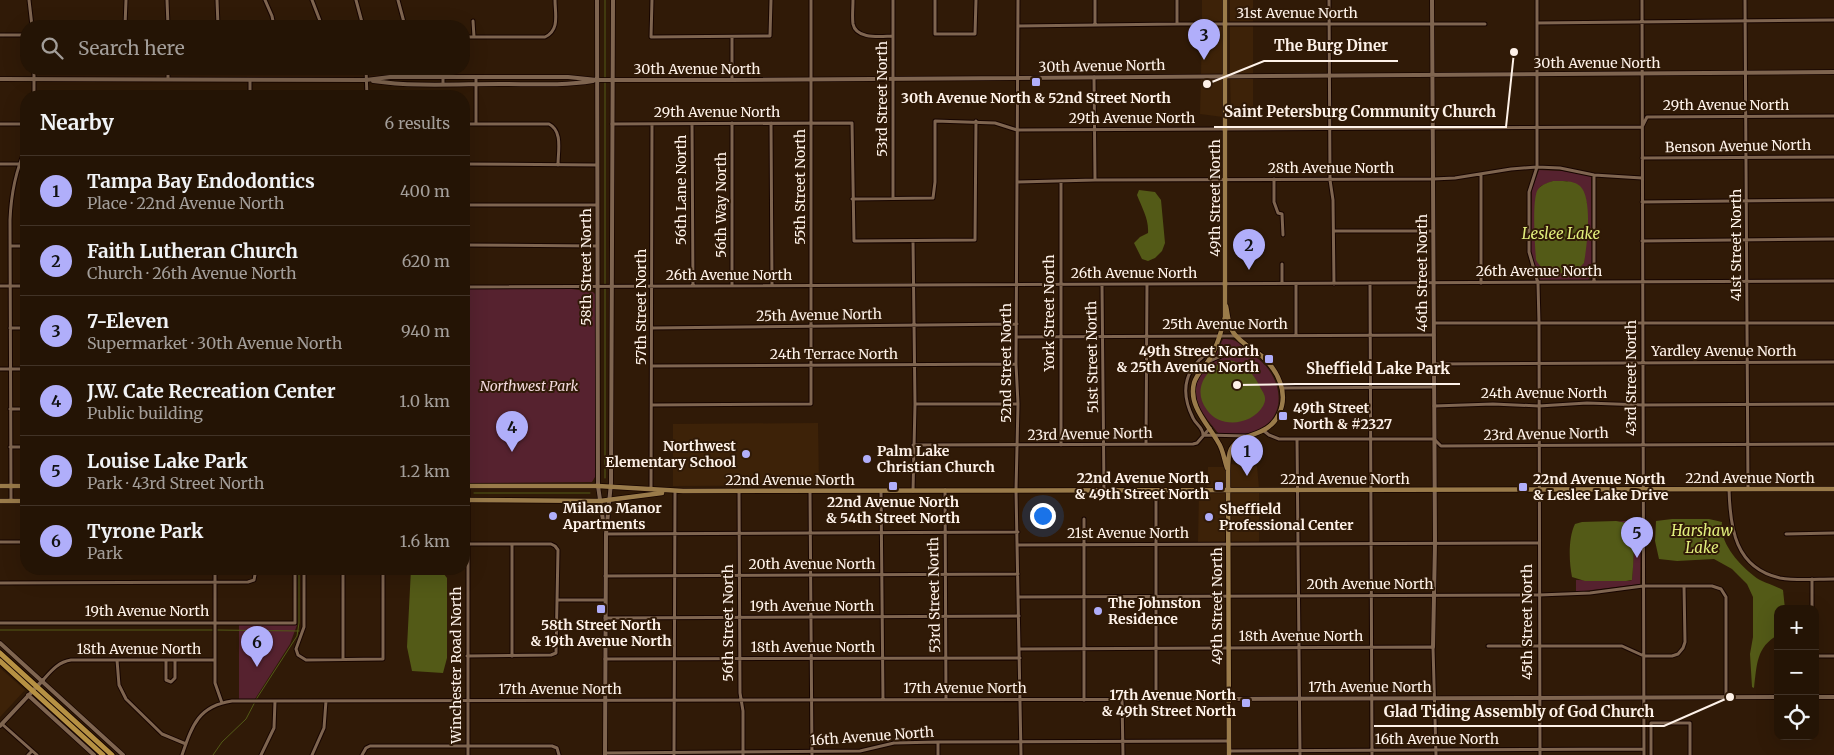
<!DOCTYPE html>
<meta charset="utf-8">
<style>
body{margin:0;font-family:Merriweather,serif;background:#302113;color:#f1f3f6}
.controls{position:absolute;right:15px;bottom:15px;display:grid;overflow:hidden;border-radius:10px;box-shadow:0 5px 20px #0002}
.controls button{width:45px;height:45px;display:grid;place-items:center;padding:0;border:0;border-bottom:1px solid #413327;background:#241405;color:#f1f3f6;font:25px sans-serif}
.you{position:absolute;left:1042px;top:515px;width:18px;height:18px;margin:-12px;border:4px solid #fff;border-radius:50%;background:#1a73e8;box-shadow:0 0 0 8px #1a73e833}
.badge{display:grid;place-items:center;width:32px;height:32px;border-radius:50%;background:#b0aefa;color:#111;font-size:16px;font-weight:700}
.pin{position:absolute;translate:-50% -41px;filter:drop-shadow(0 1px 2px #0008)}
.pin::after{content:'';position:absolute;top:26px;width:18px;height:15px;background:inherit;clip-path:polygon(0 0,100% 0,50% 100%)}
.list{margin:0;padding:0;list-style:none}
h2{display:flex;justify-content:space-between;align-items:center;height:65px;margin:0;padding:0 20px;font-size:21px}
h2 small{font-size:16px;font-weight:400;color:#a39e9a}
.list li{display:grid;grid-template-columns:32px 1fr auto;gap:15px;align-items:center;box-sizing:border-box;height:70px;padding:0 20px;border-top:1px solid #413327}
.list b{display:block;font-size:19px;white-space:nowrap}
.list p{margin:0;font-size:16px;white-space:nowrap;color:#a39e9a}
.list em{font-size:16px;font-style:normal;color:#a39e9a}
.icon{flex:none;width:28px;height:28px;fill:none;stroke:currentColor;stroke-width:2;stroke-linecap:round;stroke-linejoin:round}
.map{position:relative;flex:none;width:1834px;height:755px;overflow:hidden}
.search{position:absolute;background:#241405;box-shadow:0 5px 20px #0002;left:20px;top:20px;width:450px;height:55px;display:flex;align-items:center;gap:12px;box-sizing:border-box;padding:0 18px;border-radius:20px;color:#a39e9a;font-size:19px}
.panel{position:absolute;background:#241405;box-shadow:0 5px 20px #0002;left:20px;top:90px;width:450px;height:485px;border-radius:20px}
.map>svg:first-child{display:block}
</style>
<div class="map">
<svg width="1834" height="755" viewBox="0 0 1834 755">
<rect width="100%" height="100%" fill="#301a07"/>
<path fill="#3d2208" d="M1202,0H1223V22H1202Z
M1230,0H1253V22H1230Z
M1202,26H1223V74H1201Z
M1230,26H1253V74H1230Z
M1201,78H1223V117L1200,114Z
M1230,78H1253V112L1231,115Z
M818,423L819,485L673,486V424Z
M1230,464L1257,466L1259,488H1230Z
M1208,467H1225L1226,488H1207Z
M1199,492H1226V542H1198Z
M1230,492H1259V542H1230Z
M0,668L25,690L0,717Z"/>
<path fill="#56222f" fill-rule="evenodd" d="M1539,170L1563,171L1591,176L1592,275L1588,280H1540L1532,258L1531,251L1532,190ZM1553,181H1567L1587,203L1584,263L1572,272L1546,271L1536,250V201L1538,190L1541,186Z
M464,289H572L593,292L595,294V477L592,482L464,483Z
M1223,339C1239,339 1237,343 1249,352C1254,356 1260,360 1264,364C1283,384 1286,417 1258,430C1246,436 1232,434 1219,434C1206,418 1187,398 1200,375C1202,371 1207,368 1210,363C1216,356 1219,348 1223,339Z
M1616,521H1641L1640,584L1576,592V580L1630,581L1632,580L1634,550L1632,528L1623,522Z
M239,625H297L290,644L255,699H239Z"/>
<path fill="#535a17" d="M1553,181C1562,181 1573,180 1580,186C1593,198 1587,246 1584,263C1573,277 1544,277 1536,260C1535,245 1532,204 1537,191C1540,185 1547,183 1553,181Z
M1139,190L1155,192L1161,200L1165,243L1162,251L1155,258L1148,261L1142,259L1134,243L1140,237L1148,233C1149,219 1142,208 1137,195Z
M1228,360C1243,362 1253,373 1259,385C1263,393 1268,397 1263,406C1252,425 1220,429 1207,410C1191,389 1207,367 1228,360Z
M1672,519H1709L1722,522C1719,543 1739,564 1754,576C1761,582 1774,585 1783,590L1785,609H1778V635C1756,647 1757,665 1754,688L1752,687L1750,654L1753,637V597L1747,584L1732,569L1714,559L1677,561L1659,559L1655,541L1656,521Z
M1616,521C1620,522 1628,522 1631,526C1636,533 1633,570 1632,580L1626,581H1585L1572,577C1569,562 1568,538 1575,524L1582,522Z
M411,569H440L447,578V658L443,673L412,671L407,647Z"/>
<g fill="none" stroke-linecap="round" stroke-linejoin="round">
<path stroke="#535a17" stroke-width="1" d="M605,285V0
M605,289V478
M22,493H26
M474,493H590
M0,630H213
M217,630L299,631
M213,755L222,742L246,719L257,698L297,636L299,623V569"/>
<g stroke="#170500" stroke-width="5">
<path id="minor" d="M29,0L32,26
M167,0L168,26
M217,0L218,26
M265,0L272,16L274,26
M312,0L322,26
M356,0L363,26
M398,0L405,26
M652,0L651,37L770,36L771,0
M853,0C853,8 852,17 853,24C856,40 882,36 893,36
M935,0V34H975L976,0
M1018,0L1016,364L1018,404L1016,490L1021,755
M1329,0L1330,180L1333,200L1334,284
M1537,0V167L1529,192V252L1538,283L1539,323L1540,755
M1642,0L1644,755
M1745,0L1748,489
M473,21L474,37
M1537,23L1834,20
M1177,24V0
M1095,25V0
M125,26L126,0
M1018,26L1177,24H1485
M0,35H26
M464,37H545C560,30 555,14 555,0
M732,37V80
M34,69V96
M168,69V79
M366,69L367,96
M443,69V84
M476,77V124
M1094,77L1095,180
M250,80V96
M732,123V286
M771,123L772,285
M0,124H26
M464,124H549C563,131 558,151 558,165
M612,124L852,123L854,241L975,240L976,121
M692,124L693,286
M1642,158L1834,157
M0,164H19
M464,164L597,165
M1481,175V283
M1594,175V282
M1274,179V202L1278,213L1282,214L1283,235
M1061,181V445
M1018,182L1095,180L1433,179L1455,178L1511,169L1537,167L1560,168L1594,175L1642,178
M893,198V0
M852,199L933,198L935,182V121L995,123L1017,130L1642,127L1647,117L1834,116
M1642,202L1834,200
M464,205H597
M1334,231H1433
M1642,241L1834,239
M464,245L597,246
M10,246H26
M1282,264V283
M1370,283L1372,755
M1102,285L1104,490
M0,286H26
M464,287L1834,281
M1434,323H1834
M10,328H26
M652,328L1017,324
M1296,335V284
M1017,337L1434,335
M1210,361L1230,352L1249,348
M1434,364L1834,362
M652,366L1016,364
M0,369H26
M1282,388L1434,387
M915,404H1018
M652,405L811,404V0
M1434,406L1493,404L1539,406L1587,403L1643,405L1834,404
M10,409H26
M1264,431L1269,435L1279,439H1434L1441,446L1834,444
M1203,435C1203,427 1196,425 1193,418C1179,390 1185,366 1213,350
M1204,435L1247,436
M1297,439L1300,755
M1146,444L1147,284
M913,445L1193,444L1197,443L1210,428
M10,447H26
M651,489L652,124
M1729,489C1730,528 1735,568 1780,578C1797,581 1817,579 1834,579
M945,490L946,699
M739,491L740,693L743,711V755
M810,491L812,755
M881,491L883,699
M913,491L915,404L913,241
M11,501L10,220C11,194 15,172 26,148
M606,534L1018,532
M1786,534L1834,533
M0,542H26
M464,544H551L555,546L558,550L556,653L551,655L467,656
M512,544V656
M1017,545L1538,543
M215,569V683L222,703
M304,569V627L296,649L298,655L306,660L383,659V569
M343,569V659
M605,576L1018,574
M0,583L248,582L254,580L256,569
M1018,597L1539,595L1590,593L1643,586H1712L1721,589L1726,597V698
M557,600H605
M1812,609V579
M605,618L1019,616
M0,623H295V569
M1488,646H1622L1644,656H1672L1678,654L1683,648L1685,642L1684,586
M1020,649L1433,647L1436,755
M1815,656H1834
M605,659L1020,658
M117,660L119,685L126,699L162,734L186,744
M166,660V680L171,682L175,678V660
M43,680C51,671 58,662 71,660H215
M1777,697L1778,675
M1122,699L1123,755
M1156,699V490
M1084,700V519
M2,724L37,755
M938,742V755
M1229,751L1644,749
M605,753L860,751L894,743L938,742L1229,741
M674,754L675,491
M28,755L32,751
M182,755C192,726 198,706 232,701L1229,699
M261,755L274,728L275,701
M312,755L324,728L326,701
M362,755L366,748L370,746H552L557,748L559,755
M468,755V486
M1651,755V723H1690V755"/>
</g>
<g stroke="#170500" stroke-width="5.5">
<path id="tertiary" d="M597,0L598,486L604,527
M1432,0L1435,543L1433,647
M0,79L366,80L390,77H568L597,80H732L1834,72
M373,81C414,87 458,84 500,84C531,84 563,86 593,81
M0,643L123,755
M28,695L94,755
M1815,697H1834
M1229,699L1778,697
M0,726L43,680
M605,755L606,534L611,483L613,0"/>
</g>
<g stroke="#170500" stroke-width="6">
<path id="secondary" d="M1225,0V317C1221,332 1217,347 1209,360C1204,368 1197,373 1194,383C1188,406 1208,424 1218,442C1223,449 1224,459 1227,468
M1226,306C1228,315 1228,325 1233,332C1240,343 1252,348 1262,356C1278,371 1289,393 1279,414C1268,438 1240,432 1231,449C1228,455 1228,464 1228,471L1229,755
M0,486H26
M464,486H598L683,491L1834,489
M464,500L600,501L662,493
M0,501H26"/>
</g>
<g stroke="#170500" stroke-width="7">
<path id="primary" d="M0,653L112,755
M0,661L103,755"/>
</g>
<use href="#minor" stroke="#7f6550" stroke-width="3"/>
<use href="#tertiary" stroke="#7f6550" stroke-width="4"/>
<use href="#secondary" stroke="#9a7b4a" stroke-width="4.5"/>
<use href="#primary" stroke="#b69143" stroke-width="5"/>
</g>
<g fill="#b0aefa" stroke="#301a07" stroke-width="2">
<rect x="1031" y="77" width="10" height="10" rx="2.5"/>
<rect x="1264" y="354" width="10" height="10" rx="2.5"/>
<rect x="1278" y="411" width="10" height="10" rx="2.5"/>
<circle cx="746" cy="454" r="5"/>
<circle cx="867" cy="459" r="5"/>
<rect x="888" y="481" width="10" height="10" rx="2.5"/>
<rect x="1214" y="481" width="10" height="10" rx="2.5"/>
<rect x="1518" y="482" width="10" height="10" rx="2.5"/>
<circle cx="553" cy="516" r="5"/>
<circle cx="1209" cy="517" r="5"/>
<rect x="596" y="604" width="10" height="10" rx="2.5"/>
<circle cx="1098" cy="611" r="5"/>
<rect x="1241" y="698" width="10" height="10" rx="2.5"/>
</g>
<g text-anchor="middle" stroke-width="4" stroke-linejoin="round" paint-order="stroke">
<g font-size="14" fill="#fef2e9" stroke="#301a07">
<text x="1297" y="18">31st Avenue North</text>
<text x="1597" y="68">30th Avenue North</text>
<text transform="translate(1102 66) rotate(-1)" y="5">30th Avenue North</text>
<text x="697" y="74">30th Avenue North</text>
<text transform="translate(882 99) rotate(-90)" y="5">53rd Street North</text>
<text x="1726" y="110">29th Avenue North</text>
<text x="717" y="117">29th Avenue North</text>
<text x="1132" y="123">29th Avenue North</text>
<text transform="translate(1738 146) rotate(-1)" y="5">Benson Avenue North</text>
<text x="1331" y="173">28th Avenue North</text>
<text transform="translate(800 187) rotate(-90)" y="5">55th Street North</text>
<text transform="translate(681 190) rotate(-90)" y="5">56th Lane North</text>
<text transform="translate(1215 198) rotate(-90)" y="5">49th Street North</text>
<text transform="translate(721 205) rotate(-90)" y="5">56th Way North</text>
<text transform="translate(1736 245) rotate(-90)" y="5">41st Street North</text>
<text transform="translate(586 267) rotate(-90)" y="5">58th Street North</text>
<text x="1539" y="276">26th Avenue North</text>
<text x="1134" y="278">26th Avenue North</text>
<text transform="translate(1422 273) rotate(-90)" y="5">46th Street North</text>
<text x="729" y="280">26th Avenue North</text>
<text transform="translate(641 307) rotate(-90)" y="5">57th Street North</text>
<text transform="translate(1049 313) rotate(-90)" y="5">York Street North</text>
<text transform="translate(819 315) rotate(-1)" y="5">25th Avenue North</text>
<text x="1225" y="329">25th Avenue North</text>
<text x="1724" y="356">Yardley Avenue North</text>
<text x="834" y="359">24th Terrace North</text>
<text transform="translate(1092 357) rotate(-91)" y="5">51st Street North</text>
<text transform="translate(1006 363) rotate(-90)" y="5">52nd Street North</text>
<text transform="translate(1631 378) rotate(-90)" y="5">43rd Street North</text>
<text x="1544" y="398">24th Avenue North</text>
<text transform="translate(1090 434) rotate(-1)" y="5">23rd Avenue North</text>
<text transform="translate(1546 434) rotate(-1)" y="5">23rd Avenue North</text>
<text x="1750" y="483">22nd Avenue North</text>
<text x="1345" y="484">22nd Avenue North</text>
<text x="790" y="485">22nd Avenue North</text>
<text x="1128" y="538">21st Avenue North</text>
<text x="812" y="569">20th Avenue North</text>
<text x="1370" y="589">20th Avenue North</text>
<text transform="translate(934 595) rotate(-91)" y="5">53rd Street North</text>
<text x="812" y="611">19th Avenue North</text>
<text transform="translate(1217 606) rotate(-90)" y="5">49th Street North</text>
<text x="147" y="616">19th Avenue North</text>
<text transform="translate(1527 622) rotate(-90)" y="5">45th Street North</text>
<text transform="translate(728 623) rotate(-90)" y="5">56th Street North</text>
<text x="1301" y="641">18th Avenue North</text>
<text x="813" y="652">18th Avenue North</text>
<text x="139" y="654">18th Avenue North</text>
<text transform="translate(456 665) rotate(-90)" y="5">Winchester Road North</text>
<text x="1370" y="692">17th Avenue North</text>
<text x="965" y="693">17th Avenue North</text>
<text x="560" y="694">17th Avenue North</text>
<text transform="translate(872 736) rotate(-4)" y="5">16th Avenue North</text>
<text x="1437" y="744">16th Avenue North</text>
</g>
<g font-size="14" font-weight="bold" fill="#fef2e9" stroke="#301a07" text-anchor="start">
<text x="1036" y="103" text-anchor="middle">30th Avenue North &amp; 52nd Street North</text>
<text x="1259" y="356" text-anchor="end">49th Street North<tspan x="1259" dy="16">&amp; 25th Avenue North</tspan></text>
<text x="1293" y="413">49th Street<tspan x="1293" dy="16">North &amp; #2327</tspan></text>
<text x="736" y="451" text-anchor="end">Northwest<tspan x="736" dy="16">Elementary School</tspan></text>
<text x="877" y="456">Palm Lake<tspan x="877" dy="16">Christian Church</tspan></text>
<text x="1209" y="483" text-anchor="end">22nd Avenue North<tspan x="1209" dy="16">&amp; 49th Street North</tspan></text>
<text x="1533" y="484">22nd Avenue North<tspan x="1533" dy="16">&amp; Leslee Lake Drive</tspan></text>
<text x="893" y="507" text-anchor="middle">22nd Avenue North<tspan x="893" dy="16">&amp; 54th Street North</tspan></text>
<text x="563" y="513">Milano Manor<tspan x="563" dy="16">Apartments</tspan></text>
<text x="1219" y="514">Sheffield<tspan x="1219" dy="16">Professional Center</tspan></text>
<text x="1108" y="608">The Johnston<tspan x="1108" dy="16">Residence</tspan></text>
<text x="601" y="630" text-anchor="middle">58th Street North<tspan x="601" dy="16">&amp; 19th Avenue North</tspan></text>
<text x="1236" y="700" text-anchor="end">17th Avenue North<tspan x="1236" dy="16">&amp; 49th Street North</tspan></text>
</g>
<g font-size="14" font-style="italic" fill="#f3dade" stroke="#301a07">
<text x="529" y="391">Northwest Park</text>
</g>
<g font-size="15" font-style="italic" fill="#e1ee7c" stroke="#301a07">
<text x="1561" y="239">Leslee Lake</text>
<text x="1702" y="536">Harshaw<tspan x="1702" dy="17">Lake</tspan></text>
</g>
</g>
<path fill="none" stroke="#fef2e9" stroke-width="2" d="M1207 84L1264 61H1398M1514 52L1506 127H1214M1237 385L1296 384H1460M1730 697L1664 726H1374"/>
<g fill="#fef2e9" stroke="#301a07" stroke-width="2">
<circle cx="1207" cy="84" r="5"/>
<circle cx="1514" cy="52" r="5"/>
<circle cx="1237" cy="385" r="5"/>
<circle cx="1730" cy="697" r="5"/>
</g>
<g font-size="15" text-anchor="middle" font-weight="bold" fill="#fef2e9" stroke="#301a07" stroke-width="4" stroke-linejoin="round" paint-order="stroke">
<text x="1331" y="51">The Burg Diner</text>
<text x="1360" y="117">Saint Petersburg Community Church</text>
<text x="1378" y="374">Sheffield Lake Park</text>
<text x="1519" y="717">Glad Tiding Assembly of God Church</text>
</g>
</svg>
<div class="controls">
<button>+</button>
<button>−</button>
<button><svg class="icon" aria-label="locate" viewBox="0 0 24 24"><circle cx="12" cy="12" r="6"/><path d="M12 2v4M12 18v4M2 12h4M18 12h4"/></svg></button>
</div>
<div class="you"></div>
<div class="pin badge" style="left:1247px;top:476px">1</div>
<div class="pin badge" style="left:1249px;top:270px">2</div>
<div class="pin badge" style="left:1204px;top:60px">3</div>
<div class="pin badge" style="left:512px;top:452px">4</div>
<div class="pin badge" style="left:1637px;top:558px">5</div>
<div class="pin badge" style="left:257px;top:667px">6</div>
<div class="search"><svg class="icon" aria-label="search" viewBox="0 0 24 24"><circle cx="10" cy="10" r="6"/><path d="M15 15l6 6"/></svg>Search here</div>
<section class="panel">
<h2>Nearby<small>6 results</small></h2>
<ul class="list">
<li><span class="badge">1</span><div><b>Tampa Bay Endodontics</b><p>Place · 22nd Avenue North</p></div><em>400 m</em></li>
<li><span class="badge">2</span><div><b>Faith Lutheran Church</b><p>Church · 26th Avenue North</p></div><em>620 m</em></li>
<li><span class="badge">3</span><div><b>7-Eleven</b><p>Supermarket · 30th Avenue North</p></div><em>940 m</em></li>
<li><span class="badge">4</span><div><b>J.W. Cate Recreation Center</b><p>Public building</p></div><em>1.0 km</em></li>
<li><span class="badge">5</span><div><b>Louise Lake Park</b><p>Park · 43rd Street North</p></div><em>1.2 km</em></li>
<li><span class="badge">6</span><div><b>Tyrone Park</b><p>Park</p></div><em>1.6 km</em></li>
</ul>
</section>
</div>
